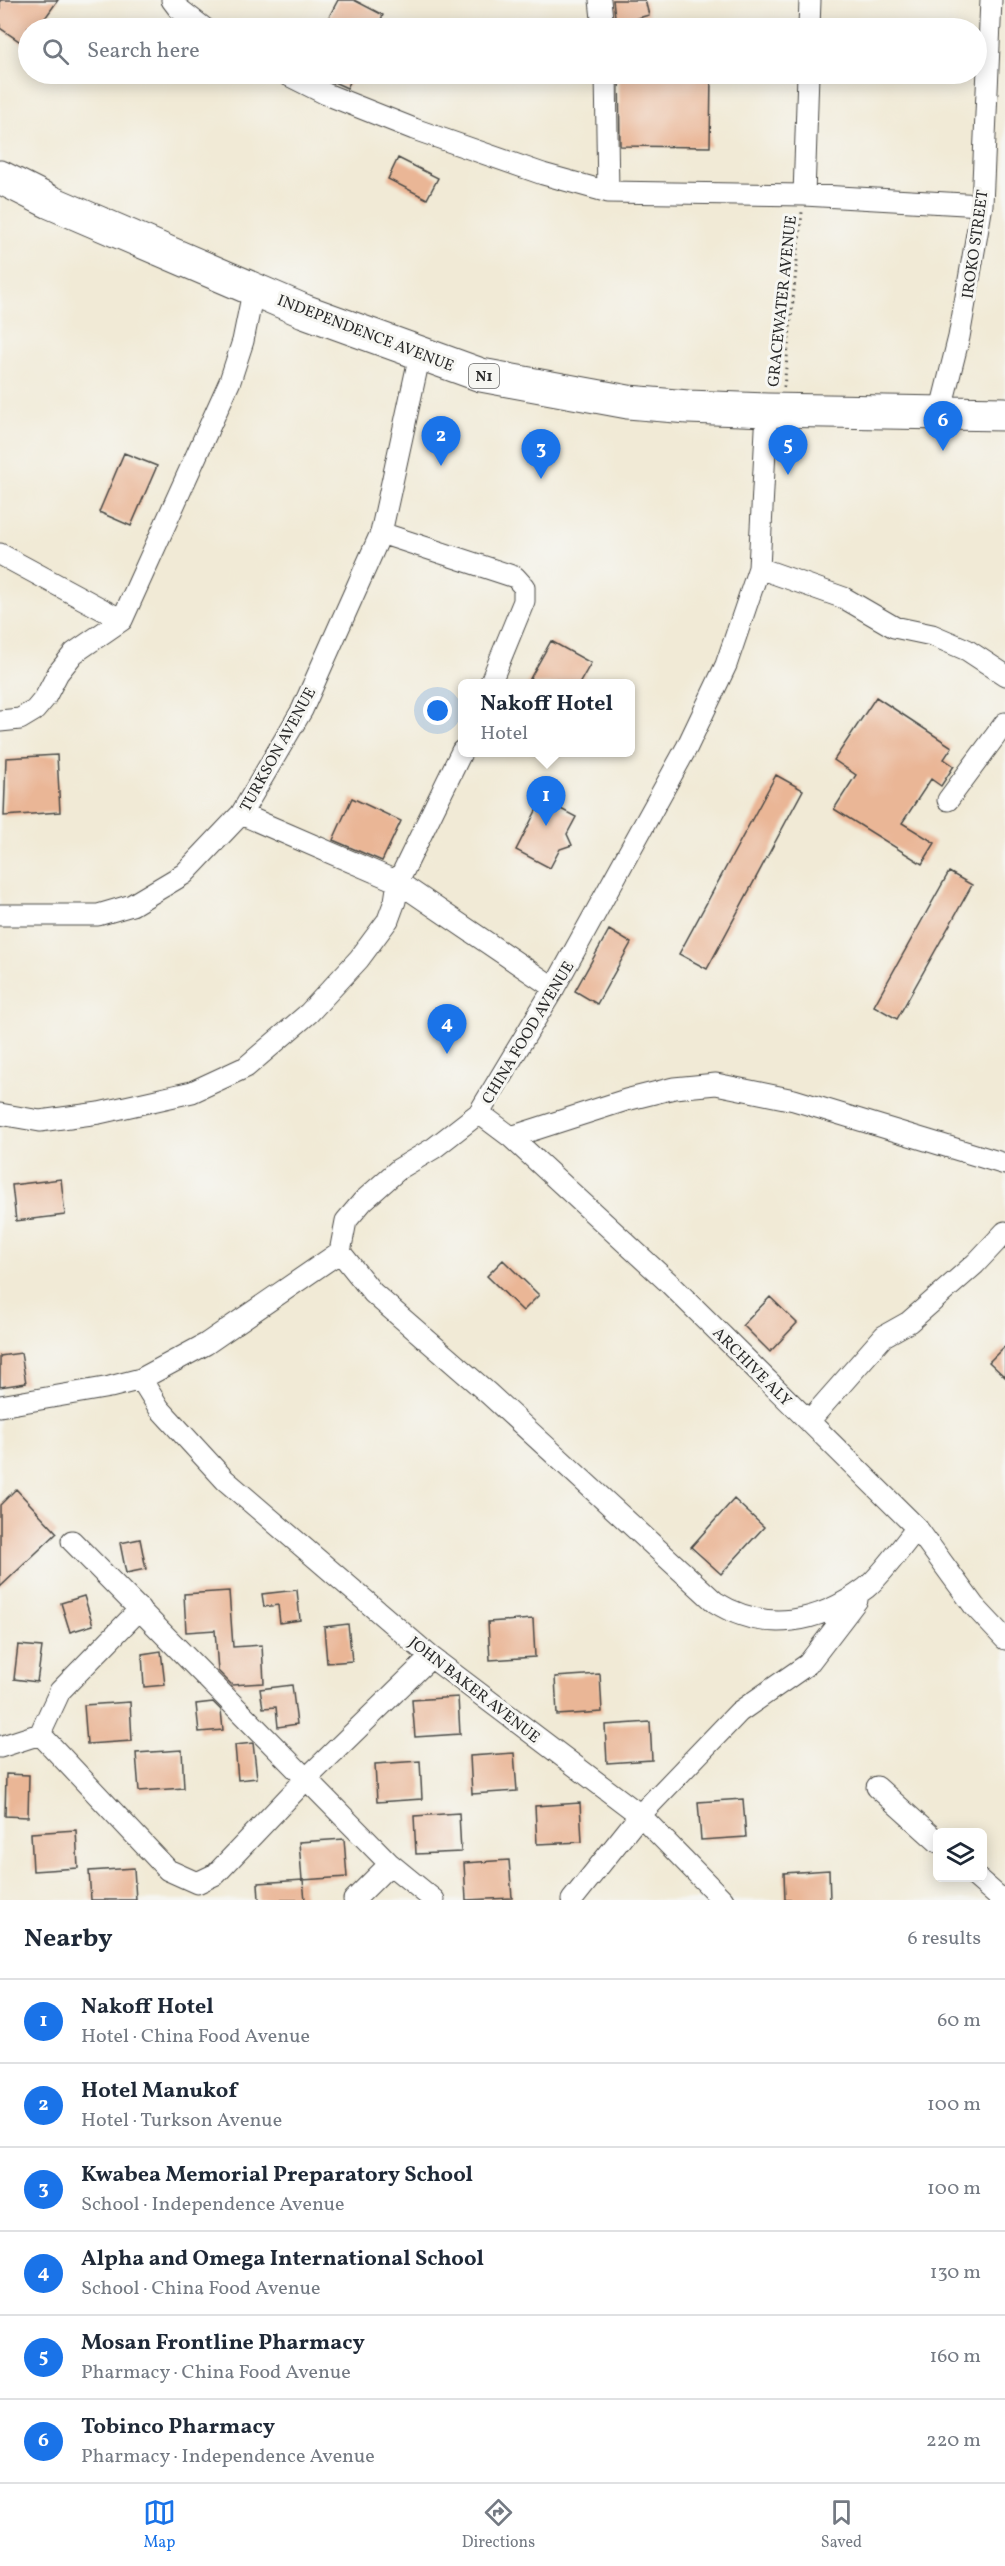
<!DOCTYPE html>
<meta charset="utf-8">
<style>
body{margin:0;font-family:Vollkorn,serif;background:#f6f6f7;color:#1f2937}
.controls{position:absolute;right:18px;bottom:18px;display:grid;overflow:hidden;border-radius:9px;box-shadow:0 3px 15px #0003}
.controls button{width:54px;height:54px;display:grid;place-items:center;padding:0;border:0;border-bottom:2px solid #e0e1e3;background:#fff;color:#1f2937;font:30px sans-serif}
.you{position:absolute;left:438px;top:711px;width:21px;height:21px;margin:-15px;border:4px solid #fff;border-radius:50%;background:#1a73e8;box-shadow:0 0 0 9px #1a73e833}
.badge{display:grid;place-items:center;width:39px;height:39px;border-radius:50%;background:#1a73e8;color:#fff;font-size:20px;font-weight:700}
.pin{position:absolute;translate:-50% -50px;filter:drop-shadow(0 2px 3px #0008)}
.pin::after{content:'';position:absolute;top:32px;width:21px;height:18px;background:inherit;clip-path:polygon(0 0,100% 0,50% 100%)}
.popup{position:absolute;left:458px;top:679px;width:177px;height:78px;box-sizing:border-box;display:grid;place-content:center;border-radius:9px;background:#fff;filter:drop-shadow(0 2px 4px #0005);font-size:20px;white-space:nowrap;color:#747a83}
.popup b{font-size:22px;color:#1f2937}
.popup::after{content:'';position:absolute;left:50%;top:100%;margin-left:-12px;border:12px solid transparent;border-top-color:#fff}
.list{margin:0;padding:0;list-style:none}
h2{display:flex;justify-content:space-between;align-items:center;height:78px;margin:0;padding:0 24px;font-size:26px}
h2 small{font-size:20px;font-weight:400;color:#747a83}
.list li{display:grid;grid-template-columns:39px 1fr auto;gap:18px;align-items:center;box-sizing:border-box;height:84px;padding:0 24px;border-top:2px solid #e0e1e3}
.list b{display:block;font-size:22px;white-space:nowrap}
.list p{margin:0;font-size:20px;white-space:nowrap;color:#747a83}
.list em{font-size:20px;font-style:normal;color:#747a83}
.icon{flex:none;width:33px;height:33px;fill:none;stroke:currentColor;stroke-width:2;stroke-linecap:round;stroke-linejoin:round}
.map{position:relative;flex:none;width:1005px;height:1900px;overflow:hidden}
.search{position:absolute;background:#fff;box-shadow:0 3px 15px #0003;left:18px;right:18px;top:18px;height:66px;display:flex;align-items:center;gap:15px;box-sizing:border-box;padding:0 21px;border-radius:33px;color:#747a83;font-size:22px}
.sheet{height:582px;background:#fff}
nav{display:flex;justify-content:space-around;align-items:center;box-sizing:border-box;height:84px;border-top:2px solid #e0e1e3;background:#fff;font-size:16px;color:#747a83}
nav a{display:grid;justify-items:center;gap:3px}
nav .on{color:#1a73e8}
.map>svg:first-child{display:block}
</style>
<div class="map">
<svg width="1005" height="1900" viewBox="0 0 1005 1900">
<rect width="100%" height="100%" fill="#f6f6f2"/>
<filter id="ink" filterUnits="userSpaceOnUse"><feTurbulence type="fractalNoise" baseFrequency=".0167" numOctaves="2"/><feDisplacementMap in="SourceGraphic" scale="12" xChannelSelector="R" yChannelSelector="G"/><feConvolveMatrix kernelMatrix="1 2 1 2 8 2 1 2 1" color-interpolation-filters="sRGB"/></filter>
<filter id="wash" filterUnits="userSpaceOnUse"><feTurbulence type="fractalNoise" baseFrequency=".008" numOctaves="4" result="noise"/><feDisplacementMap in="SourceGraphic" scale="24" xChannelSelector="R" yChannelSelector="G"/><feGaussianBlur stdDeviation="1.35" result="paint"/><feColorMatrix in="noise" values="0 0 0 0 0 0 0 0 0 0 0 0 0 0 0 0 0 1.4 0 .05"/><feComposite in="paint" operator="in"/></filter>
<g filter="url(#wash)">
<rect width="100%" height="100%" fill="#f1ead6"/>
<g id="blocks">
<path fill="#eab696" d="M0,0H58L38,28H28V47L0,28Z
M338,0H354L383,15L377,28H323Z
M613,0H645L649,15L616,24Z
M316,74H354L347,88Z
M619,74H711L710,147L620,146Z
M398,158L438,178L427,199L388,179Z
M124,453L157,466L131,526L99,512Z
M551,641L591,663L579,684H527Z
M876,697L952,747L944,759L954,766L941,786L931,779L902,823L935,843L922,864L834,809L856,775L834,760Z
M57,755L60,812L4,816L6,758Z
M776,775L803,790L707,969L679,954Z
M352,798L401,821L382,861L333,840Z
M542,799L576,817L567,834L572,845L560,849L550,868L516,850Z
M949,872L972,885L897,1019L874,1006Z
M609,930L631,943L597,1004L575,991Z
M61,1179L65,1215L16,1221L12,1185Z
M503,1260L539,1295L523,1311L487,1276Z
M770,1297L797,1323L770,1352L743,1325Z
M1005,1346V1377L989,1362Z
M21,1353L26,1383L0,1387V1356Z
M16,1489L57,1533L0,1587V1505Z
M734,1499L764,1527L721,1574L691,1547Z
M140,1539L146,1569L126,1573L120,1543Z
M297,1590L300,1620L280,1623L278,1605L264,1607L262,1594Z
M229,1591L233,1647L262,1645L264,1683L232,1685L218,1671L215,1630L186,1632L184,1594Z
M84,1596L93,1625L70,1632L61,1603Z
M533,1619L535,1657L490,1660L488,1622Z
M348,1624L352,1661L327,1663L324,1627Z
M18,1645L42,1647L37,1682L14,1679Z
M161,1651L165,1685L144,1687L142,1654Z
M600,1674L602,1712L557,1715L555,1677Z
M292,1685L297,1724L278,1727L276,1707L263,1708L260,1689Z
M458,1697L460,1734L415,1737L412,1700Z
M130,1702L132,1741L87,1744L84,1705Z
M213,1702L221,1710L223,1730L199,1732L196,1704Z
M650,1722L652,1760L607,1763L605,1725Z
M253,1743L257,1778L238,1780L235,1745Z
M182,1750L184,1788L139,1791L136,1753Z
M514,1753L517,1791L472,1794L470,1756Z
M420,1761L422,1799L377,1802L375,1764Z
M6,1774L29,1775L28,1817L5,1816Z
M743,1799L746,1837L701,1840L698,1802Z
M580,1803L582,1842L537,1844L535,1806Z
M459,1813L461,1852L416,1854L414,1816Z
M76,1830L78,1868L33,1871L31,1833Z
M344,1839L347,1877L302,1880L299,1842Z
M509,1860L512,1898L466,1900L464,1863Z
M134,1868L136,1900H91L89,1871Z
M829,1870L830,1900H785L784,1873Z
M303,1880L305,1900H259L258,1883Z"/>
</g>
</g>
<g filter="url(#ink)">
<use href="#blocks" fill-opacity="0" stroke="#494845" stroke-width="1.5"/>
<g fill="none" stroke-linecap="round" stroke-linejoin="round">
<g stroke="#494845" stroke-width="23">
<path id="street" d="M172,0L178,8L204,28
M600,0L603,28
M809,28L810,0
M286,74L326,94L414,129L543,174L608,192L804,195L982,205
M606,74L608,192
M804,195L808,74
M940,413L959,337L982,205L991,0
M381,533L515,577L524,587V601L490,684
M0,554L122,620
M759,568L844,598L894,627L932,635L967,650L1005,675
M0,721L20,719L35,710L45,698L58,673L74,653L122,620L230,381L243,341L254,287
M948,800L1005,723
M241,814L398,882L554,988
M0,915H98L132,905L184,874L241,814L302,710L381,533L420,354
M479,1113L511,1137L668,1282L917,1528L974,1606L1005,1639
M0,1114L40,1121L99,1113L192,1092L246,1067L309,1013L359,959L388,920L395,901L398,882L462,751
M511,1137L626,1100L674,1088L716,1084L794,1100L1005,1164
M340,1252L373,1293L489,1394L715,1602C766,1634 819,1623 866,1588C882,1575 903,1545 917,1528
M141,1379L159,1408L225,1480L431,1657L640,1815L723,1900
M0,1406L110,1387L141,1379L206,1344L340,1252L346,1221L363,1201L399,1169L434,1148L479,1113L554,988L687,747L726,665L759,568L767,410
M809,1421L884,1336L909,1322L975,1264L1005,1232
M72,1541L390,1864L434,1900
M40,1734L168,1870L197,1883L216,1874L307,1778L431,1657
M0,1747L40,1734L60,1691L140,1609
M877,1787L938,1842
M977,1878L1002,1900
M354,1900L390,1864
M572,1900L640,1815L739,1712L808,1664L857,1600"/>
</g>
<g stroke="#494845" stroke-width="35">
<path id="highway" d="M0,177L50,202L304,311L481,375L628,402L688,407L767,410L1005,414"/>
</g>
<path stroke="#494845" stroke-width="3" stroke-dasharray="1.5 4.5" stroke-linecap="butt" d="M784,387L802,212"/>
<use href="#street" stroke="#fff" stroke-width="21"/>
<use href="#highway" stroke="#fff" stroke-width="33"/>
</g>
</g>
<g text-anchor="middle" stroke-width="6" stroke-linejoin="round" paint-order="stroke">
<rect fill="#f6f6f2" stroke="#686867" stroke-width="1.5" x="469" y="364" width="30" height="24" rx="4.5"/>
<g font-size="15" font-weight="bold" fill="#2b2b2b">
<text x="484" y="381">N1</text>
</g>
<g font-size="16" fill="#2b2b2b" stroke="#f6f6f2">
<text transform="translate(974 244) rotate(-82)" y="6">IROKO STREET</text>
<text transform="translate(781 301) rotate(-84)" y="6">GRACEWATER AVENUE</text>
<text transform="translate(366 332) rotate(21)" y="6">INDEPENDENCE AVENUE</text>
<text transform="translate(277 749) rotate(-61)" y="6">TURKSON AVENUE</text>
<text transform="translate(527 1032) rotate(-59)" y="6">CHINA FOOD AVENUE</text>
<text transform="translate(753 1366) rotate(45)" y="6">ARCHIVE ALY</text>
<text transform="translate(475 1689) rotate(38)" y="6">JOHN BAKER AVENUE</text>
</g>
</g>
</svg>
<div class="controls">
<button><svg class="icon" aria-label="layers" viewBox="0 0 24 24"><path d="M12 4l9 5-9 5-9-5zM3 14l9 5 9-5"/></svg></button>
</div>
<div class="you"></div>
<div class="pin badge" style="left:546px;top:826px">1</div>
<div class="popup"><b>Nakoff Hotel</b>Hotel</div>
<div class="pin badge" style="left:441px;top:466px">2</div>
<div class="pin badge" style="left:541px;top:479px">3</div>
<div class="pin badge" style="left:447px;top:1054px">4</div>
<div class="pin badge" style="left:788px;top:475px">5</div>
<div class="pin badge" style="left:943px;top:451px">6</div>
<div class="search"><svg class="icon" aria-label="search" viewBox="0 0 24 24"><circle cx="10" cy="10" r="6"/><path d="M15 15l6 6"/></svg>Search here</div>
</div>
<section class="sheet">
<h2>Nearby<small>6 results</small></h2>
<ul class="list">
<li><span class="badge">1</span><div><b>Nakoff Hotel</b><p>Hotel · China Food Avenue</p></div><em>60 m</em></li>
<li><span class="badge">2</span><div><b>Hotel Manukof</b><p>Hotel · Turkson Avenue</p></div><em>100 m</em></li>
<li><span class="badge">3</span><div><b>Kwabea Memorial Preparatory School</b><p>School · Independence Avenue</p></div><em>100 m</em></li>
<li><span class="badge">4</span><div><b>Alpha and Omega International School</b><p>School · China Food Avenue</p></div><em>130 m</em></li>
<li><span class="badge">5</span><div><b>Mosan Frontline Pharmacy</b><p>Pharmacy · China Food Avenue</p></div><em>160 m</em></li>
<li><span class="badge">6</span><div><b>Tobinco Pharmacy</b><p>Pharmacy · Independence Avenue</p></div><em>220 m</em></li>
</ul>
</section>
<nav>
<a class="on"><svg class="icon" aria-label="map" viewBox="0 0 24 24"><path d="M3 6l6-2 6 2 6-2v14l-6 2-6-2-6 2zM9 4v14M15 6v14"/></svg>Map</a>
<a><svg class="icon" aria-label="directions" viewBox="0 0 24 24"><path d="M12 3l9 9-9 9-9-9zM9 14v-3h6M13 9l2 2-2 2"/></svg>Directions</a>
<a><svg class="icon" aria-label="saved" viewBox="0 0 24 24"><path d="M7 4h10v16l-5-4-5 4z"/></svg>Saved</a>
</nav>
